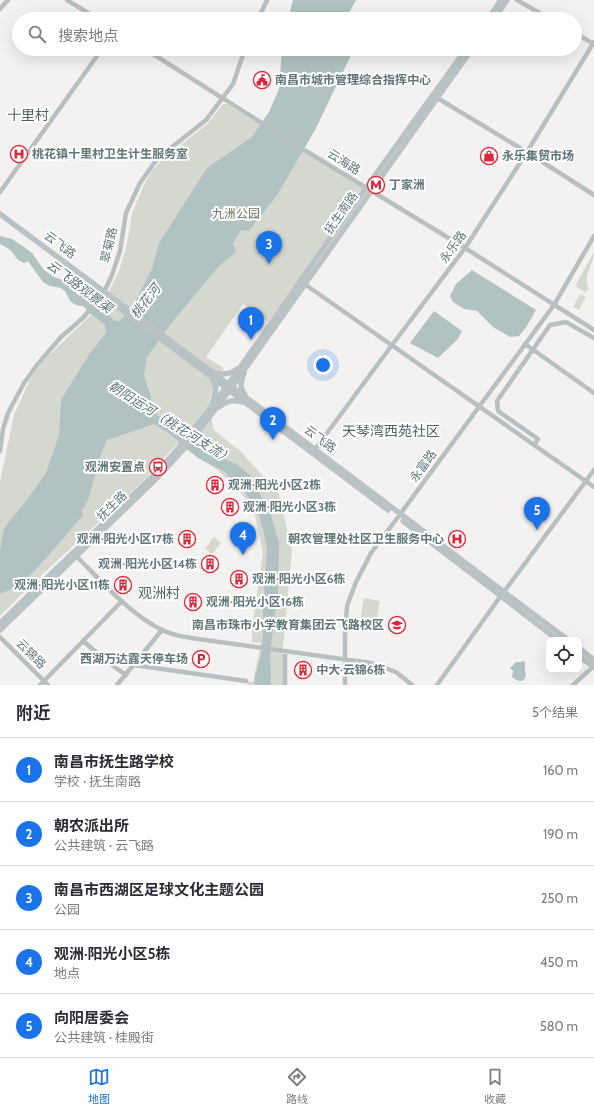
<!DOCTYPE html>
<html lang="zh">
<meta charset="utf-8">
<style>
body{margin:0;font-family:Cabin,"Noto Sans SC",sans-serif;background:#f7f7f7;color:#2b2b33}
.controls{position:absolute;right:12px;bottom:12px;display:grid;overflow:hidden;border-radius:8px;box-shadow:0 4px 16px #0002}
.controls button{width:36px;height:36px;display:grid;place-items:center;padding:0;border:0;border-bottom:1px solid #e1e1e2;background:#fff;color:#2b2b33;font:20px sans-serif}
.you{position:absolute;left:323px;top:365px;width:14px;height:14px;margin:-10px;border:3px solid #fff;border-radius:50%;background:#1a73e8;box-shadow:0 0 0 6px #1a73e833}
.badge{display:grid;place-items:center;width:26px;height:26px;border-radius:50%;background:#1a73e8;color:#fff;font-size:13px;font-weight:700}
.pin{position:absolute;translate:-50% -33px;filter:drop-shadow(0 1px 2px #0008)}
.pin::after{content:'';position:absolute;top:21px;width:14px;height:12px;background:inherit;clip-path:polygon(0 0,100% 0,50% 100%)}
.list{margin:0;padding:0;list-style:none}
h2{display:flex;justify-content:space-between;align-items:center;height:52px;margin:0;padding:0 16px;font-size:17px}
h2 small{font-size:13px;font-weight:400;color:#7c7c81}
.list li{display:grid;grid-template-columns:26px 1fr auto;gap:12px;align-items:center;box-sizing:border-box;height:64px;padding:0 16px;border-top:1px solid #e1e1e2}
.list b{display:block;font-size:15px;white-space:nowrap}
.list p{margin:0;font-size:13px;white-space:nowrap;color:#7c7c81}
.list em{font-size:13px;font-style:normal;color:#7c7c81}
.icon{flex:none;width:22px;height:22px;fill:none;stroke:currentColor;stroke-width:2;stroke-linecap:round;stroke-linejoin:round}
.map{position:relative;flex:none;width:594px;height:685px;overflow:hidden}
.search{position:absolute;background:#fff;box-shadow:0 4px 16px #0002;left:12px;right:12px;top:12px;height:44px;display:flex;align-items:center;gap:10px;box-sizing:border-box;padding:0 14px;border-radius:22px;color:#7c7c81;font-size:15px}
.sheet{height:372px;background:#fff}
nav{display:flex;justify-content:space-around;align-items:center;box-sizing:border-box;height:56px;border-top:1px solid #e1e1e2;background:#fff;font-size:11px;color:#7c7c81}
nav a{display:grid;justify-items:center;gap:2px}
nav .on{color:#1a73e8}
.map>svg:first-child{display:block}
</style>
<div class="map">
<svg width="594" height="685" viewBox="0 0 594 685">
<rect width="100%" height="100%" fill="#f4f2f0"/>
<path fill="#d5d8cf" d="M223,104H227L364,189L268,322L243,304L206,357L224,368L214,385L210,399L213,429L241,452L279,494L292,551L283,648L284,685H247V681L253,682L261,643L252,642V628L263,553L253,507L240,492L218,470L177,444L143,481L32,584L0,616V482L14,415L31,377L47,357L89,317L110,289L119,271L126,248L130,227L132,213L143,187L152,170L161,161L207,124Z
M594,252C594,266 582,274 589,289L585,292L575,286Z
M580,294L586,297L579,310L573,307Z
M214,537L221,543L212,554L205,549Z
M364,598L380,601L376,623L360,621Z"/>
<path fill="#b0c2c1" d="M293,0H356L346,19H288Z
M282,49H354L315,130L277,195L249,231L241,230L233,243L236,252L219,266L173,321L147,357L144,375L156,414L180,434L197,447L236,464L251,476L271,515L279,543L278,593L270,653L271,685H255V677L261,654L263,633V610L267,548L263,529L256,505L225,472L198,458L170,434L154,424L107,440L101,454L88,500L82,511L83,515L55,548L34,571L18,586L0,594V551L4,528L26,501L46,473L59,435L61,400L90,353L106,333L105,325L91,314L83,306L76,305L70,301L65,291L61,288L50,286L43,282L28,261L24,263C15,259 17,258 12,252C9,248 3,246 0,244V236L12,239L21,245L32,253L44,270L54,277L69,282L77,294L88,299L115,321H120L136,300L152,269L159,243L207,168L252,137L269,112L279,89Z
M472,270L536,310L527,326L519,336L510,337L493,327L477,311L464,309L453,302L450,296L456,284Z
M434,311L462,331L458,339L438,358L410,343Z
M523,661L525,662V671L526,675L524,680L521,681C518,681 514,679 512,677L513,671L510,668L516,662H521Z"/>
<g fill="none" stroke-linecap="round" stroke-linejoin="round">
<path stroke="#b8bfc0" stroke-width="4.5" d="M67,0L98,19
M517,0L550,19
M0,9L8,0
M258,19L267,0
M575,33L594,44
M145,49L306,151L465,248L594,330
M434,96L527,152L594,195
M0,192L102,49
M303,283L594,487
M525,344L594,393
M534,445L538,439L498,411L497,401L550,325L566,322L594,338
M0,451L3,429L8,413L24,383L37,365L61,337L83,318L104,292L112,275L120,251L126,213L140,183L157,159L206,120L233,84L245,49
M313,452L392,345L465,248L527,152L594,42
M75,555C102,581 128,613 162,630C173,636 186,637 198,639L371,663L396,672L412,685
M0,637L48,685
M83,641L109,663L126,675
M285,651V685
M134,665L246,681
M40,685L122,601
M117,685L162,630
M345,685V635L347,606L356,582L371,553L398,517L554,305L594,236
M437,685L500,597L594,470
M573,685L594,666"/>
<path stroke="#b9c3c5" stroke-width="5.5" d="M488,19L501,0
M494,19L507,0
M0,214L232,387L568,640
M112,302L388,510
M215,373C223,375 230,375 237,369
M244,373C241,382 239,388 245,395
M213,402L216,388L213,380
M219,407C226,401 233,399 242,402
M403,521L558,640
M0,623L158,471C211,414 254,347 299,283C354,204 410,127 466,49
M0,630L159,476L192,440L232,387L472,49
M579,648L594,660
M579,656L594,667"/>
</g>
<defs>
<g id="civic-ring" transform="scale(0.9)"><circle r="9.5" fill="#fff" stroke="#da293b" stroke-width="1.5"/><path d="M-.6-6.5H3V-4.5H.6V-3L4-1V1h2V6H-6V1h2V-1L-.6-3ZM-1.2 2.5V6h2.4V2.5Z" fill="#da293b"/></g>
<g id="hospital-ring" transform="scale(0.9)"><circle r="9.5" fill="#fff" stroke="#da293b" stroke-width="1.5"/><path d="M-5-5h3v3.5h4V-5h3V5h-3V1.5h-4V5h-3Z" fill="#da293b"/></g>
<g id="shop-ring" transform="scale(0.9)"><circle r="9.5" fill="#fff" stroke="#da293b" stroke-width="1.5"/><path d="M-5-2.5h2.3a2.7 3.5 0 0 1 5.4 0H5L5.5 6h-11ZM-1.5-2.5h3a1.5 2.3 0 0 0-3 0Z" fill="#da293b"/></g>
<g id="metro-ring" transform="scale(0.9)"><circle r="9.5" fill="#fff" stroke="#da293b" stroke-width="1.5"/><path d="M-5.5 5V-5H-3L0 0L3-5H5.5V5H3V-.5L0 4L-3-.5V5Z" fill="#da293b"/></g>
<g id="bus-ring" transform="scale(0.9)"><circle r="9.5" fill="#fff" stroke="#da293b" stroke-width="1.5"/><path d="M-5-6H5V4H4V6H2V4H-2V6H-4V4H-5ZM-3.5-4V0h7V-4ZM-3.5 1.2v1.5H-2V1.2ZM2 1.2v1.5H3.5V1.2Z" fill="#da293b"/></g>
<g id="building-ring" transform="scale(0.9)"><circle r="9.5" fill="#fff" stroke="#da293b" stroke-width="1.5"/><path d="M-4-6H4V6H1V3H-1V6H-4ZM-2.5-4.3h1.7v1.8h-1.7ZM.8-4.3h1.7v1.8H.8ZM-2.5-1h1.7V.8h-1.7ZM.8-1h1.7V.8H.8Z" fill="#da293b"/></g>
<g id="school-ring" transform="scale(0.9)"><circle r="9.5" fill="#fff" stroke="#da293b" stroke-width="1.5"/><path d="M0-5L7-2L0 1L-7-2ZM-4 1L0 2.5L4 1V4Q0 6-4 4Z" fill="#da293b"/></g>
<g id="parking-ring" transform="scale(0.9)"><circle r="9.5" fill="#fff" stroke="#da293b" stroke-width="1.5"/><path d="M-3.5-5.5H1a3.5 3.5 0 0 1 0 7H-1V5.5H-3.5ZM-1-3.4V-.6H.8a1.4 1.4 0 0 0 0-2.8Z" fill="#da293b"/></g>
</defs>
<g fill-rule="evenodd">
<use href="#civic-ring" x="262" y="80"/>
<use href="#hospital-ring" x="19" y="154"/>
<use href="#shop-ring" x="489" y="156"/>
<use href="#metro-ring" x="376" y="185"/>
<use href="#bus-ring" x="158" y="467"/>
<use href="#building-ring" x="215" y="485"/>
<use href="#building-ring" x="230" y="507"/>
<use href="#building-ring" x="187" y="539"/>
<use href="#hospital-ring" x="457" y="539"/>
<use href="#building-ring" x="210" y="564"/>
<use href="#building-ring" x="239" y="579"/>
<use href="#building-ring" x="123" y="585"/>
<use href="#building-ring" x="193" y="602"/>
<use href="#school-ring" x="397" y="625"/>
<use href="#parking-ring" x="201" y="659"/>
<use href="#building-ring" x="303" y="670"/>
</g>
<g text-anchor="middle" stroke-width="4" stroke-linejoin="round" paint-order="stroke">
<g font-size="12" font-weight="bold" fill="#60777a" stroke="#fff" text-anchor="start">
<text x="275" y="84">南昌市城市管理综合指挥中心</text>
<text x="32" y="158">桃花镇十里村卫生计生服务室</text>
<text x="502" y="160">永乐集贸市场</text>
<text x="389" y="189">丁家洲</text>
<text x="145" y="471" text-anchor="end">观洲安置点</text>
<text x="228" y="489">观洲·阳光小区2栋</text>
<text x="243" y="511">观洲·阳光小区3栋</text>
<text x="174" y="543" text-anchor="end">观洲·阳光小区17栋</text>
<text x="444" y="543" text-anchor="end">朝农管理处社区卫生服务中心</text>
<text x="197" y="568" text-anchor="end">观洲·阳光小区14栋</text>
<text x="252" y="583">观洲·阳光小区6栋</text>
<text x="110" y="589" text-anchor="end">观洲·阳光小区11栋</text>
<text x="206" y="606">观洲·阳光小区16栋</text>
<text x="384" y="629" text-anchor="end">南昌市珠市小学教育集团云飞路校区</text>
<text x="188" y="663" text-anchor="end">西湖万达露天停车场</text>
<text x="316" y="674">中大·云锦6栋</text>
</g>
<g font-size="12" fill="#60777a" stroke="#fff">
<text transform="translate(344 162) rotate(32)" y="4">云海路</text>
<text transform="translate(341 213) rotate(-55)" y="4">抚生南路</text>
<text transform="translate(60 245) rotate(37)" y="4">云飞路</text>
<text transform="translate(109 245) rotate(-77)" y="4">翠菊路</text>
<text transform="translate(453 247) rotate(-54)" y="4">永乐路</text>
<text transform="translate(320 439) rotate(37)" y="4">云飞路</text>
<text transform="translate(423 466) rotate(-54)" y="4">永富路</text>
<text transform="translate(112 506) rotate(-44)" y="4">抚生路</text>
<text transform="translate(31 654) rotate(45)" y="4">云锦路</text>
</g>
<g font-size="12" fill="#6d7762" stroke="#fff">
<text x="236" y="218">九洲公园</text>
</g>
<g font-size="13" font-style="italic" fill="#5a7675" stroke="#fff">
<text transform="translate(80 286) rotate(37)" y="5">云飞路观景渠</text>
<text transform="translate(145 301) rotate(-52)" y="5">桃花河</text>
<text transform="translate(171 422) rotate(32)" y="5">朝阳运河（桃花河支流）</text>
</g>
<g font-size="14" fill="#516365" stroke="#fff">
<text x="28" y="120">十里村</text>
<text x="391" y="436">天琴湾西苑社区</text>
<text x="159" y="598">观洲村</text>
</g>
</g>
</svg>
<div class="controls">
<button><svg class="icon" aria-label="locate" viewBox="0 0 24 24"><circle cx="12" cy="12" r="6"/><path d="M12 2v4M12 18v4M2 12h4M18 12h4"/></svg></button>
</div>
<div class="you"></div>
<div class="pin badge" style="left:251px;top:340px">1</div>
<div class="pin badge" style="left:273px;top:440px">2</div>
<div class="pin badge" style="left:269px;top:264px">3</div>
<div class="pin badge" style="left:243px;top:555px">4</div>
<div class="pin badge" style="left:537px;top:530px">5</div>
<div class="search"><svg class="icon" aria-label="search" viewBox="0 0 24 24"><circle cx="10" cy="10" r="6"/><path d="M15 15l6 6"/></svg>搜索地点</div>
</div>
<section class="sheet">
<h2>附近<small>5个结果</small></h2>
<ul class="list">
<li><span class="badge">1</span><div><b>南昌市抚生路学校</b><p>学校 · 抚生南路</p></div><em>160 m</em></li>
<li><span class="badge">2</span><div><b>朝农派出所</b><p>公共建筑 · 云飞路</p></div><em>190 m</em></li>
<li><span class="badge">3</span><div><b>南昌市西湖区足球文化主题公园</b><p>公园</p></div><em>250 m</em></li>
<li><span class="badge">4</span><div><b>观洲·阳光小区5栋</b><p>地点</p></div><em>450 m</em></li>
<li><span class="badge">5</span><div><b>向阳居委会</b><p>公共建筑 · 桂殿街</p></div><em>580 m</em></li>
</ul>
</section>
<nav>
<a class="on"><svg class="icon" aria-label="map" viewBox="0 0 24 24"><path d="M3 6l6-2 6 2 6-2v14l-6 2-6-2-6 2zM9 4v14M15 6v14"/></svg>地图</a>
<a><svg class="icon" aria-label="directions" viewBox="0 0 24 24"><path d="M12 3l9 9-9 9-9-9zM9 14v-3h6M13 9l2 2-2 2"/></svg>路线</a>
<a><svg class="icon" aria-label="saved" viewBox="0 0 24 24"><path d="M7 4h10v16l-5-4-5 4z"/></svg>收藏</a>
</nav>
